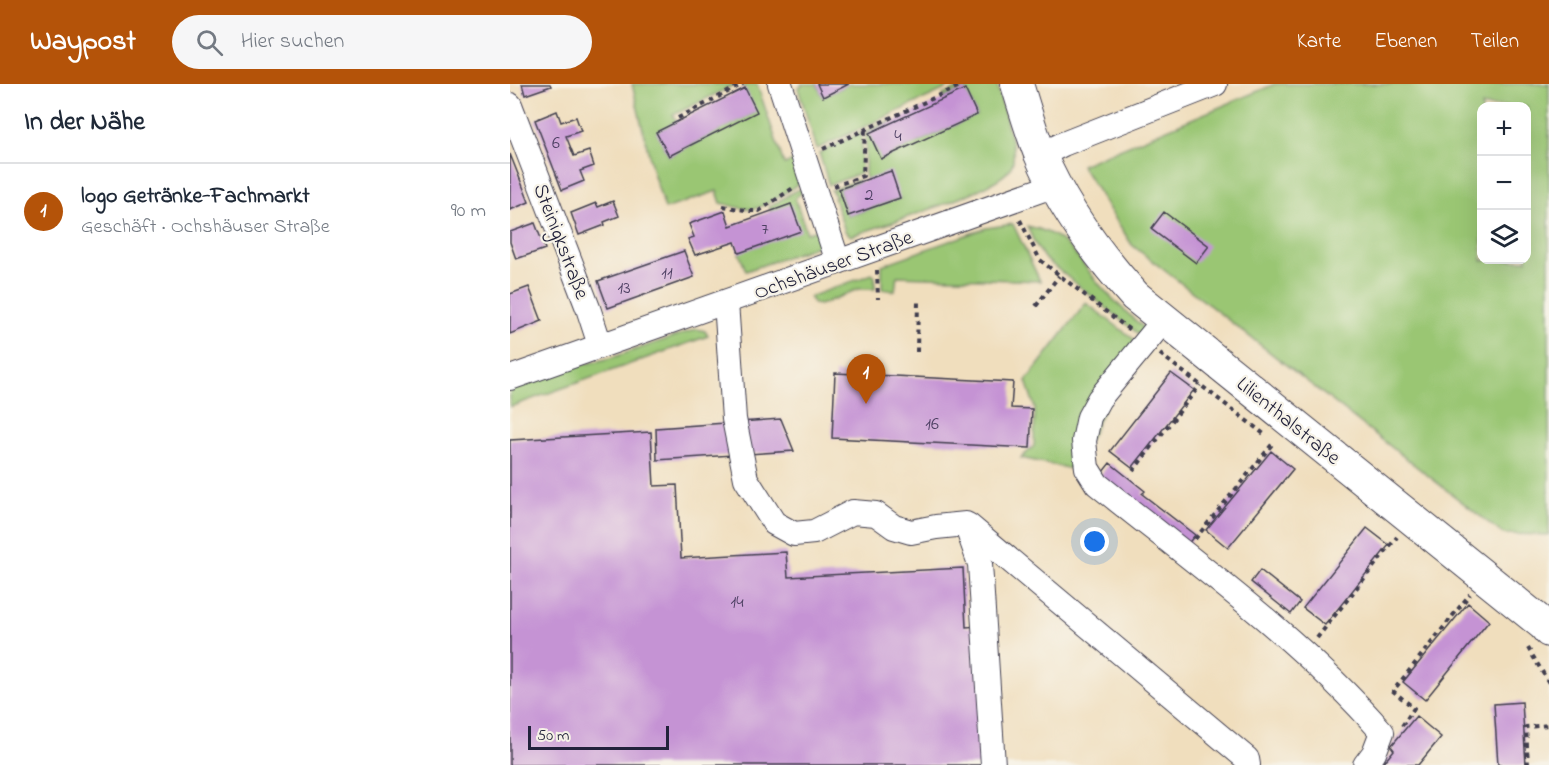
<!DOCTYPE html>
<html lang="de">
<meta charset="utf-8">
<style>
body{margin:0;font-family:"Indie Flower",sans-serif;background:#f6f6f7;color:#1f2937}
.controls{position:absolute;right:18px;top:18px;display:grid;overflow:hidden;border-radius:12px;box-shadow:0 6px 24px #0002}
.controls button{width:54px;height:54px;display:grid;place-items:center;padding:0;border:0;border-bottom:2px solid #e0e1e3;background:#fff;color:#1f2937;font:30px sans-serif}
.scale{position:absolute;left:18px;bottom:15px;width:141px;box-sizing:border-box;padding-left:6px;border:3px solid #22223b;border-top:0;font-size:16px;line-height:21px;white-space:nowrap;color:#22223b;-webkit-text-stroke:4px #f7f3e8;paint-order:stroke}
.you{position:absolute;left:585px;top:458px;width:21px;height:21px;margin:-15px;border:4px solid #fff;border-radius:50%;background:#1a73e8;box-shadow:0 0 0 9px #1a73e833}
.badge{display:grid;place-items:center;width:39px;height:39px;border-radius:50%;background:#b45309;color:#fff;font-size:20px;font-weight:700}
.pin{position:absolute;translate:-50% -50px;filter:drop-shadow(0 2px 3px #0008)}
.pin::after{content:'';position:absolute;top:32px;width:21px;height:18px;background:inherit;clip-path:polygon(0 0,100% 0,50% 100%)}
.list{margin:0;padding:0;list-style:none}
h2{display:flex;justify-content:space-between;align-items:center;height:78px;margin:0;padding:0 24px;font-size:26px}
h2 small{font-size:20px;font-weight:400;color:#747a83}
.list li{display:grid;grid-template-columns:39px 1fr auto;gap:18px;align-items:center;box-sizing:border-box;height:96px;padding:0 24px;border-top:2px solid #e0e1e3}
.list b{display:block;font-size:22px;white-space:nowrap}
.list p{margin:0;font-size:20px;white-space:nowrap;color:#747a83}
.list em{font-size:20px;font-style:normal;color:#747a83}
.icon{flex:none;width:33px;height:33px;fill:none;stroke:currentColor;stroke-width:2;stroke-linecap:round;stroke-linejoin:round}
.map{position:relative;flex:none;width:1039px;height:681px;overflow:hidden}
header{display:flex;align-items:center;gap:36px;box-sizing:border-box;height:84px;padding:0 30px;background:#b45309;color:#fff}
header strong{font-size:28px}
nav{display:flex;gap:33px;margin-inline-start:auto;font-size:21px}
.search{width:420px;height:54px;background:#f6f6f7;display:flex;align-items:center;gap:15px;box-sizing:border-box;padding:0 21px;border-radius:33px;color:#747a83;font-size:22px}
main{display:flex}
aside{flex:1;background:#fff}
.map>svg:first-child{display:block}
</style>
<header>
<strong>Waypost</strong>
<div class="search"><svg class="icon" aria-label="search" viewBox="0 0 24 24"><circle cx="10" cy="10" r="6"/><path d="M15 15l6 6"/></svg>Hier suchen</div>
<nav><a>Karte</a><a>Ebenen</a><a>Teilen</a></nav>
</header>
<main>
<aside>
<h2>In der Nähe<small></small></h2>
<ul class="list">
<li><span class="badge">1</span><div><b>logo Getränke-Fachmarkt</b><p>Geschäft · Ochshäuser Straße</p></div><em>90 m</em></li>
</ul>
</aside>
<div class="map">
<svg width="1039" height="681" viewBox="0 0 1039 681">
<rect width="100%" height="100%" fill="#f7f3e8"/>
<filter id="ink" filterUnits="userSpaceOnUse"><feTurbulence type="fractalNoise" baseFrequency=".0167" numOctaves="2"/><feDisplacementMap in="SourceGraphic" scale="12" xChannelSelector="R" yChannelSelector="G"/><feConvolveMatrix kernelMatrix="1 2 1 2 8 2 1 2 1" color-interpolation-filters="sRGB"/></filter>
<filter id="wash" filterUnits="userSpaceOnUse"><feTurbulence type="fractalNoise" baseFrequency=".008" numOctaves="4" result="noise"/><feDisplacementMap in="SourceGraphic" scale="24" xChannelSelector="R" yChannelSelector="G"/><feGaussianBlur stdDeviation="1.35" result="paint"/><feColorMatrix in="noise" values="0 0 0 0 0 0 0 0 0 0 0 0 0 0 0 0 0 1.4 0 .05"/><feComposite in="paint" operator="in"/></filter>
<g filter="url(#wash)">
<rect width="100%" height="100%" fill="#f0debd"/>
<path fill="#9ac673" stroke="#5e7457" stroke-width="1.5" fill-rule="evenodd" d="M122,0H226L163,31L167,38L147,48L159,72L246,28L233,1L247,0L274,80L286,76L293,98C279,104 254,126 240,125C231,125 220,121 211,119L207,107L155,125L144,92Z
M291,0H307L313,13L339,0H446L307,65L288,4L292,2Z
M458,0H487L503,64C504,72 504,80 499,86C483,108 372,141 341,152L335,147L324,114L326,113L321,106L348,96L350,98L329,106L338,132L390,114L357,96L355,90L356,47L379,37L380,39L359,49L372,75L467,31L455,5L434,14L433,11Z
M765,0H1039V451L993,450L622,161L571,81ZM972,22H1017V176H972Z
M352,48L351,89L319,101L309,69Z
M295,103L296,106L285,114L297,149L308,146L313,160L236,187L229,169L261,127L259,123L283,108Z
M503,140L530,197L387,192L385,207L372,205V181L476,144Z
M517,142C564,151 568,180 598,210C610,223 623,234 636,246L631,252L534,174L524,158Z
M362,190L365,193V205H348L310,221L304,220L299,213Z
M576,219L625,256L566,386L511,374L524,362L525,324L516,297Z
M187,245L195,247L198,252L0,323V304L50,286L101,274Z"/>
<g id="blocks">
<path fill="#c593d4" d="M12,0H40L41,2L15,11Z
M307,0H339L313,13Z
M235,4L247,28L159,72L146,48Z
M455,5L467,31L371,75L359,49Z
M47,27L51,38L66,33L71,47L56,52L64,72L79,67L84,82L70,87L74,97L52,106L25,36Z
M0,70L19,118L0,126Z
M381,87L390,114L338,132L329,105Z
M103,117L109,132L94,138L95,141L69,151L61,129L86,119L88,123Z
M281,120L291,147L229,169L225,158L185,171L178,155L184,153L179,140L215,127L220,142Z
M654,128L699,162L686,179L641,145Z
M25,139L35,165L6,175L0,158V148Z
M174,167L184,193L98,224L88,197Z
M19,203L32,237L0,250V210Z
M325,289L503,298L501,324L522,325L520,364L322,354Z
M661,289L684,306L622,384L600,367Z
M271,335L284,367L147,376L146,344Z
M141,348L144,402L167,401L171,474L276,468L278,493L453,484L456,543L469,542L476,681H0V356Z
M761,367L783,385L718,464L696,446Z
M600,379L635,407L632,410L685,451L676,462L588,394Z
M857,444L879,461L815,541L793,524Z
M750,486L790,518L781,530L741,498Z
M958,519L979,537L915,616L893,598Z
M1012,618L1016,681H988L984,620Z
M906,632L931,653L908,681H872L884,666L881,662Z"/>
</g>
</g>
<g filter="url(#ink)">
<use href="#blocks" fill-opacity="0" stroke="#413e4e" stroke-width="1.5"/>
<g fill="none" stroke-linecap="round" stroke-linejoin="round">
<g stroke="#413e4e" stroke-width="26">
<path id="minor" d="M270,0L328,178
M0,21L78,224L90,261
M531,71L553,60L705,0
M216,218L224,335L236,395L264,439L284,450L304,448L343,428L366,430L384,443L401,448L426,443L456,440L470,480L483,681
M654,236L589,315L579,333L574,357L577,384L587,400C685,479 789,553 872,648L864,669L855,681
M0,294L545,101
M458,441L737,675L738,681"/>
</g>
<g stroke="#413e4e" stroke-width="34">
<path id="major" d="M507,0C514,23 521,47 530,70C552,122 587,170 625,212L1034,541L1039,547"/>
</g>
<path stroke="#413e4e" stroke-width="4" stroke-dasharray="4.5 4.5" stroke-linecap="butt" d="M168,34L233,0
M313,65L454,0
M324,102L353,92L355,45
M213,122L240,127H249L283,104
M510,136L530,176L621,247
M367,186L368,215
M526,222L549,192
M407,268L408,216
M650,270L754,350
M623,387L690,301
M685,455L764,358
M807,554L887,453
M1018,564L1039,599
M892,642L904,624L883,607L960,510
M1018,681L1016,643L1039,641"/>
<use href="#minor" stroke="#fff" stroke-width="24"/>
<use href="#major" stroke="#fff" stroke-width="32"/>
</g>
</g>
<g text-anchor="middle" stroke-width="4.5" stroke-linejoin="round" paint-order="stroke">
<g font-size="18" fill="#4b3e61">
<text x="388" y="57">4</text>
<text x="46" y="64">6</text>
<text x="359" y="116">2</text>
<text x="255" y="150">7</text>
<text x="157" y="194">11</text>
<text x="114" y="209">13</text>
<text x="422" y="345">16</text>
<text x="227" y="523">14</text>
</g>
<g font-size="21" fill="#22223b" stroke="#f7f3e8">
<text transform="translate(52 157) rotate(69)" y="7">Steinigkstraße</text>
<text transform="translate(323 180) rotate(-20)" y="7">Ochshäuser Straße</text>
<text transform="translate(779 336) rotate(39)" y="7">Lilienthalstraße</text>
</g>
</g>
</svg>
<div class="controls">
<button>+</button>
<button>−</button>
<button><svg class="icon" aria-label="layers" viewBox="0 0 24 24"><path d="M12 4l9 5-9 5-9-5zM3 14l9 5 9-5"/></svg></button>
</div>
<div class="scale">50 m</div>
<div class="you"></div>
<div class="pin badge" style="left:356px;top:320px">1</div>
</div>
</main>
